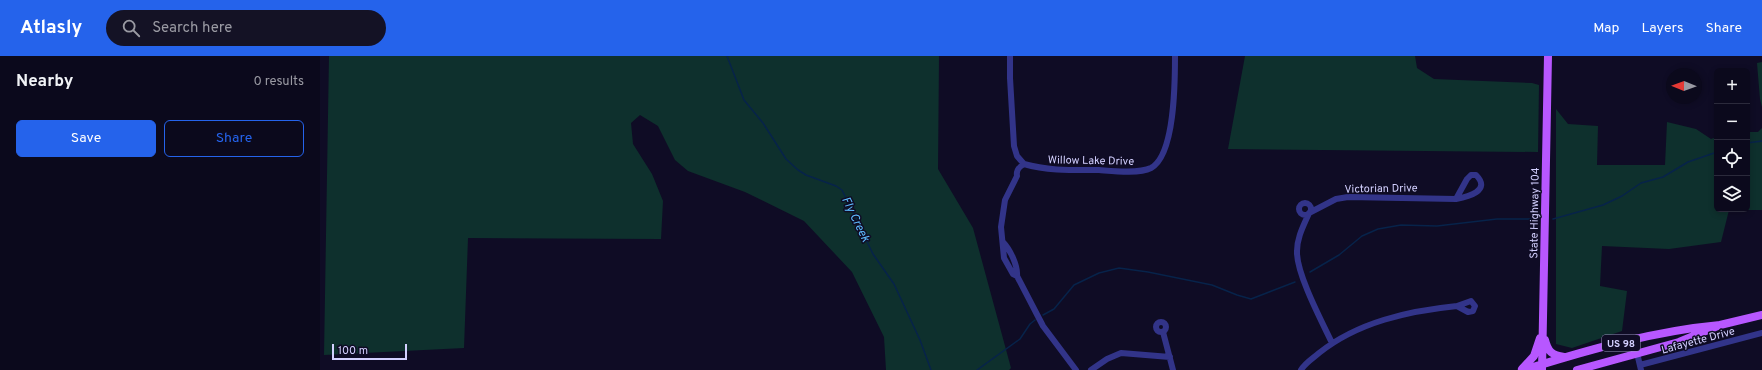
<!DOCTYPE html>
<meta charset="utf-8">
<style>
body{margin:0;font-family:Overpass,sans-serif;background:#141225;color:#f1f3f6}
.controls{position:absolute;right:12px;top:12px;display:grid;overflow:hidden;border-radius:6px;box-shadow:0 2px 6px #0003}
.controls button{width:36px;height:36px;display:grid;place-items:center;padding:0;border:0;border-bottom:1px solid #2b2a3b;background:#0b091c;color:#f1f3f6;font:20px sans-serif}
.compass{position:absolute;left:1346px;top:12px;width:36px;height:36px;border-radius:50%;background:#0b091c;box-shadow:0 2px 6px #0003;rotate:271deg}
.scale{position:absolute;left:12px;bottom:10px;width:75px;box-sizing:border-box;padding-left:4px;border:2px solid #d3d0ff;border-top:0;font-size:11px;line-height:14px;white-space:nowrap;color:#d3d0ff;-webkit-text-stroke:3px #0f0c25;paint-order:stroke}
.list{margin:0;padding:0;list-style:none}
h2{display:flex;justify-content:space-between;align-items:center;height:52px;margin:0;padding:0 16px;font-size:17px}
h2 small{font-size:13px;font-weight:400;color:#9a9aa3}
.actions{display:flex;gap:8px;padding:12px 16px}
.actions a{flex:1;padding:9px 0;border:1px solid #2563eb;border-radius:6px;text-align:center;font-size:14px;color:#2563eb}
.actions .main{background:#2563eb;color:#fff}
.icon{flex:none;width:22px;height:22px;fill:none;stroke:currentColor;stroke-width:2;stroke-linecap:round;stroke-linejoin:round}
.map{position:relative;flex:none;width:1442px;height:314px;overflow:hidden}
header{display:flex;align-items:center;gap:24px;box-sizing:border-box;height:56px;padding:0 20px;background:#2563eb;color:#fff}
header strong{font-size:19px}
nav{display:flex;gap:22px;margin-inline-start:auto;font-size:14px}
.search{width:280px;height:36px;background:#141225;display:flex;align-items:center;gap:10px;box-sizing:border-box;padding:0 14px;border-radius:22px;color:#9a9aa3;font-size:15px}
main{display:flex}
aside{flex:1;background:#0b091c}
.map>svg:first-child{display:block}
</style>
<header>
<strong>Atlasly</strong>
<div class="search"><svg class="icon" aria-label="search" viewBox="0 0 24 24"><circle cx="10" cy="10" r="6"/><path d="M15 15l6 6"/></svg>Search here</div>
<nav><a>Map</a><a>Layers</a><a>Share</a></nav>
</header>
<main>
<aside>
<h2>Nearby<small>0 results</small></h2>
<ul class="list">
</ul>
<div class="actions"><a class="main">Save</a><a>Share</a></div>
</aside>
<div class="map">
<svg width="1442" height="314" viewBox="0 0 1442 314">
<rect width="100%" height="100%" fill="#0f0c25"/>
<path fill="#0e302d" d="M9,0H619L618,113L653,172L691,312L689,314H566L564,281L532,216L484,165L425,136L368,115L355,104L338,70L320,59L311,67L313,88L332,118L343,145L341,183L148,182L144,292L4,299Z
M925,0H1095L1097,12L1114,23L1212,27L1219,29L1218,96L908,93Z
M1442,6V51L1440,43L1437,7Z
M1236,53L1248,68L1278,70L1277,109H1345L1347,66L1376,73L1391,83L1397,81V153H1427V76H1438L1442,72V154H1409L1401,186L1349,193L1282,190L1280,230L1307,235L1302,275L1252,292L1236,288Z"/>
<g fill="none" stroke-linecap="round" stroke-linejoin="round">
<path stroke="#07234a" stroke-width="1.5" d="M407,0L424,44L443,67L466,103L478,114L486,119L516,130L522,134L553,198L574,228L600,284L611,314
M1427,87L1442,85
M1233,163L1283,149L1302,140L1321,127L1343,121L1368,106L1397,96
M990,216L1019,199L1042,180L1058,173L1081,169L1117,170L1177,163H1217
M723,259L734,253L754,229L779,217L799,212L828,216L892,229L917,239L931,243L975,226
M657,314L700,283L710,268L715,264"/>
<path stroke="#323489" stroke-width="6" d="M690,0V22L694,90L697,100L704,108C728,115 754,114 779,114C793,115 819,118 831,112C855,99 855,26 855,0
M704,108C699,111 696,114 697,120L685,144L681,171L684,202L693,218L697,220L723,270L756,314
M1151,119H1156C1172,135 1147,141 1136,143L1147,123Z
M979 153a6 6 0 1 1 12 0a6 6 0 1 1-12 0Z
M683,186C690,193 698,210 697,220
M1151,245L1155,250L1153,255L1148,256L1137,250Z
M836 271a5 5 0 1 1 10 0a5 5 0 1 1-10 0Z
M843,276L853,314
M1012,287C1002,266 976,217 977,195C977,181 984,169 989,157L1016,143L1028,141L1136,143
M1317,297L1321,314
M1320,309L1442,277
M771,314L787,303L801,297L850,301
M981,314C985,307 992,303 999,297C1038,266 1088,255 1137,250"/>
<path stroke="#b757ff" stroke-width="8" d="M1225,284C1228,296 1232,299 1244,301
M1202,313L1214,300L1220,282
M1204,314C1267,294 1334,275 1400,269
M1222,314L1228,0
M1257,314L1359,286L1400,269L1442,259"/>
</g>
<g text-anchor="middle" stroke-width="3" stroke-linejoin="round" paint-order="stroke">
<rect fill="#0f0c25" stroke="#9895be" stroke-width="1" x="1282" y="279" width="38" height="16" rx="3"/>
<g font-size="10" font-weight="bold" fill="#d3d0ff">
<text x="1301" y="291">US 98</text>
</g>
<g font-size="11" fill="#d3d0ff" stroke="#0f0c25">
<text transform="translate(771 104) rotate(1)" y="4">Willow Lake Drive</text>
<text transform="translate(1061 132) rotate(-1)" y="4">Victorian Drive</text>
<text transform="translate(1214 157) rotate(-89)" y="4">State Highway 104</text>
<text transform="translate(1378 284) rotate(-15)" y="4">Lafayette Drive</text>
</g>
<g font-size="12" font-style="italic" fill="#5ebdff" stroke="#0f0c25">
<text transform="translate(536 163) rotate(64)" y="4">Fly Creek</text>
</g>
</g>
</svg>
<div class="controls">
<button>+</button>
<button>−</button>
<button><svg class="icon" aria-label="locate" viewBox="0 0 24 24"><circle cx="12" cy="12" r="6"/><path d="M12 2v4M12 18v4M2 12h4M18 12h4"/></svg></button>
<button><svg class="icon" aria-label="layers" viewBox="0 0 24 24"><path d="M12 4l9 5-9 5-9-5zM3 14l9 5 9-5"/></svg></button>
</div>
<svg class="compass" viewBox="-18 -18 36 36"><path d="M0-13l5 13h-10z" fill="#e53935"/><path d="M0 13l5-13h-10z" fill="#9a9aa3"/></svg>
<div class="scale">100 m</div>
</div>
</main>
